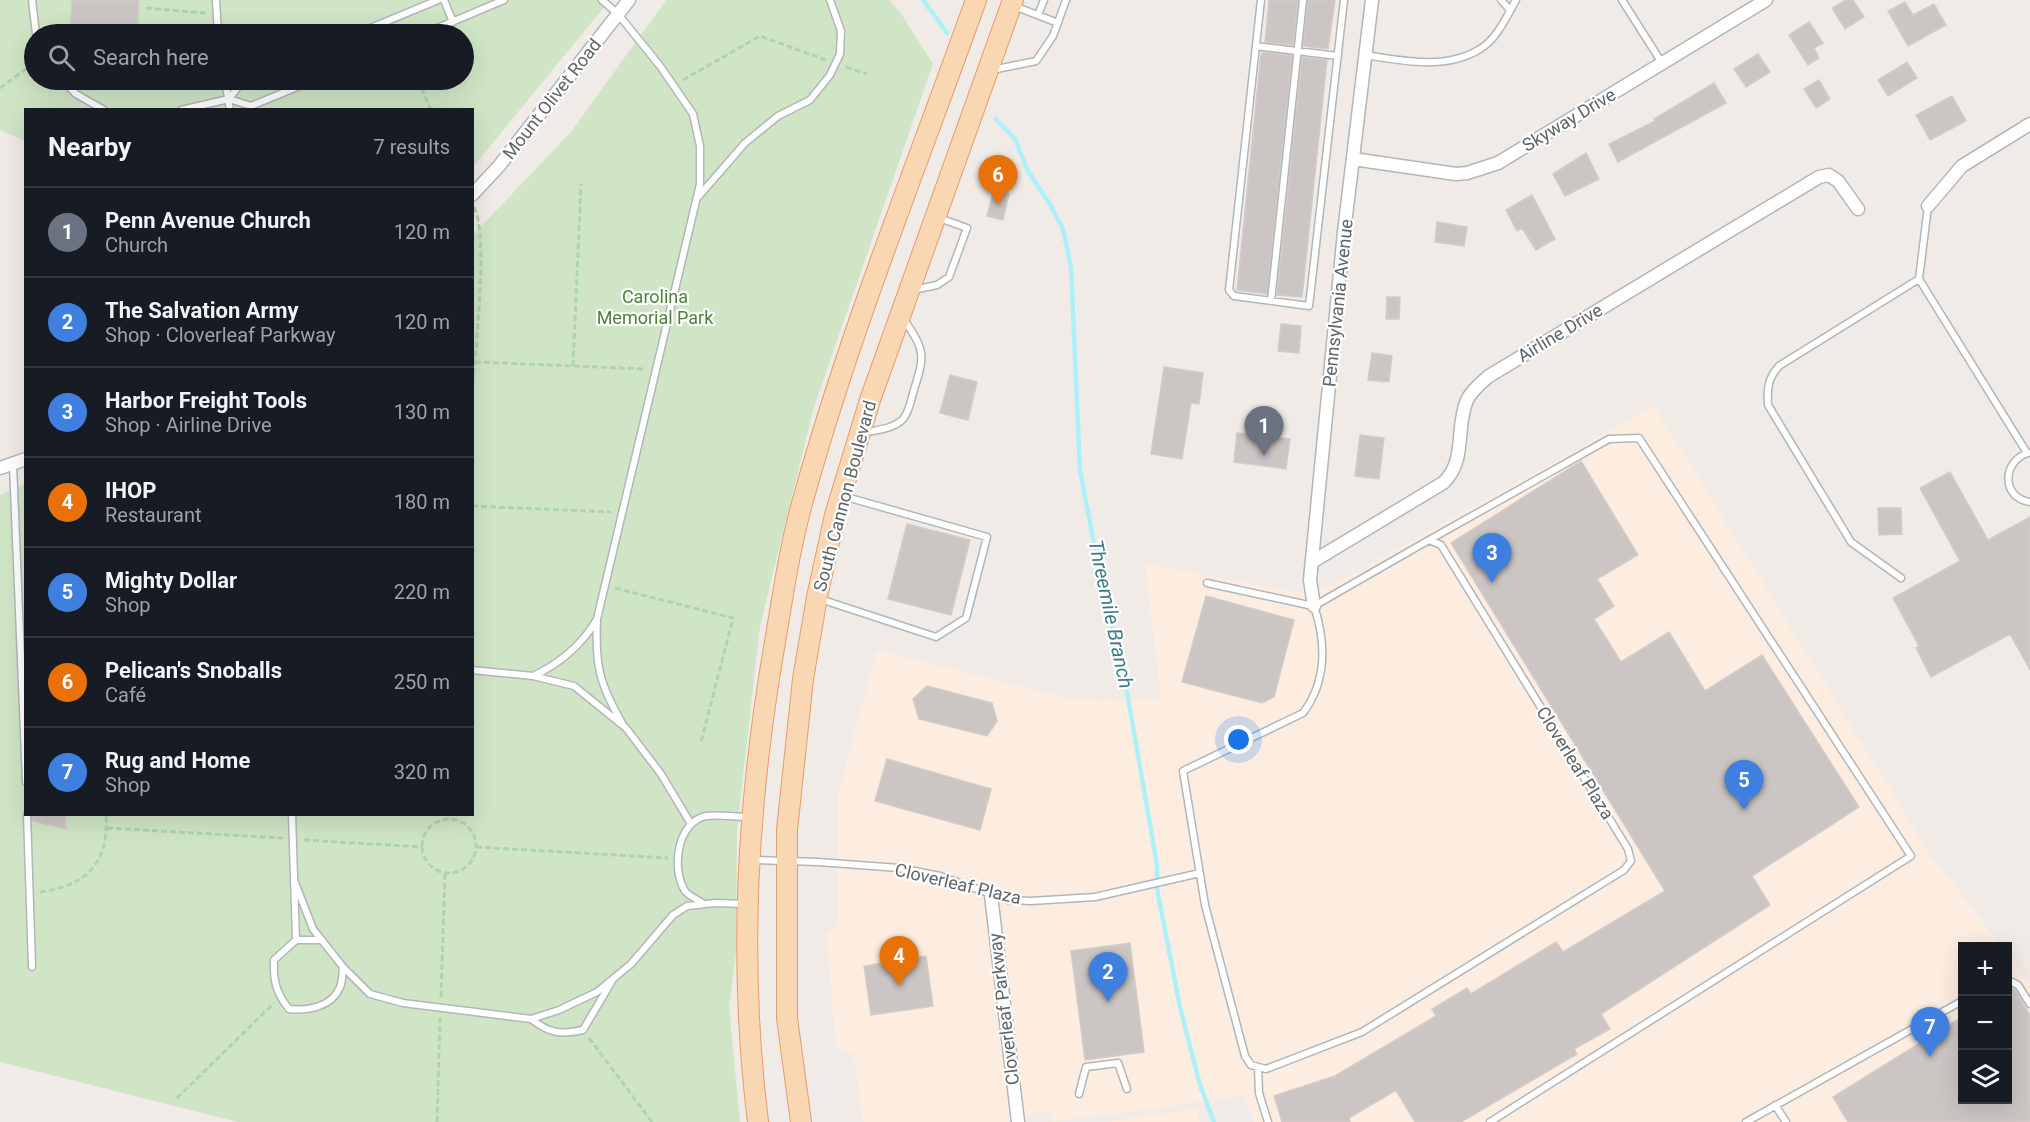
<!DOCTYPE html>
<meta charset="utf-8">
<style>
body{margin:0;font-family:Roboto,sans-serif;background:#20242c;color:#f1f3f6}
.controls{position:absolute;right:18px;bottom:18px;display:grid;overflow:hidden;border-radius:0px;box-shadow:0 6px 24px #0002}
.controls button{width:54px;height:54px;display:grid;place-items:center;padding:0;border:0;border-bottom:2px solid #363941;background:#171b24;color:#f1f3f6;font:30px sans-serif}
.you{position:absolute;left:1239px;top:740px;width:21px;height:21px;margin:-15px;border:4px solid #fff;border-radius:50%;background:#1a73e8;box-shadow:0 0 0 9px #1a73e833}
.badge{display:grid;place-items:center;width:39px;height:39px;border-radius:50%;background:#2563eb;color:#fff;font-size:20px;font-weight:700}
.pin{position:absolute;translate:-50% -50px;filter:drop-shadow(0 2px 3px #0008)}
.pin::after{content:'';position:absolute;top:32px;width:21px;height:18px;background:inherit;clip-path:polygon(0 0,100% 0,50% 100%)}
.list{margin:0;padding:0;list-style:none}
h2{display:flex;justify-content:space-between;align-items:center;height:78px;margin:0;padding:0 24px;font-size:26px}
h2 small{font-size:20px;font-weight:400;color:#9ea1a6}
.list li{display:grid;grid-template-columns:39px 1fr auto;gap:18px;align-items:center;box-sizing:border-box;height:90px;padding:0 24px;border-top:2px solid #363941}
.list b{display:block;font-size:22px;white-space:nowrap}
.list p{margin:0;font-size:20px;white-space:nowrap;color:#9ea1a6}
.list em{font-size:20px;font-style:normal;color:#9ea1a6}
.icon{flex:none;width:33px;height:33px;fill:none;stroke:currentColor;stroke-width:2;stroke-linecap:round;stroke-linejoin:round}
.map{position:relative;flex:none;width:2030px;height:1122px;overflow:hidden}
.search{position:absolute;background:#171b24;box-shadow:0 6px 24px #0002;left:24px;top:24px;width:450px;height:66px;display:flex;align-items:center;gap:15px;box-sizing:border-box;padding:0 21px;border-radius:33px;color:#9ea1a6;font-size:22px}
.panel{position:absolute;background:#171b24;box-shadow:0 6px 24px #0002;left:24px;top:108px;width:450px;height:708px;border-radius:0px}
.map>svg:first-child{display:block}
</style>
<div class="map">
<svg width="2030" height="1122" viewBox="0 0 2030 1122">
<rect width="100%" height="100%" fill="#f0ebe7"/>
<path fill="#fcede0" d="M1654,406L1931,856L2002,946H1962V1100H2008V954L2030,984V1122H1254L1244,1096L1052,1122L1050,1111L1007,1117V1122H863L854,1054L836,1048L827,936L838,925V797L876,650L1078,700L1161,698L1145,564L1296,592L1329,587Z
M1197,1109L1199,1122H1100Z"/>
<path fill="#d0e5c6" fill-rule="evenodd" d="M0,0H610L473,167L472,110H26L25,141L0,130ZM34,34H464V80H34Z
M666,0H889L902,15L933,64L814,407L760,626L737,830L736,954L729,1006L740,1122H238L0,1062V495L25,484L26,814H472L473,235L571,132Z"/>
<g fill="none" stroke-linecap="round" stroke-linejoin="round">
<path stroke="#aef0f9" stroke-width="4.5" d="M923,0L947,33
M996,119L1015,139L1028,171L1051,206L1063,229L1071,267L1080,471L1098,564L1112,620V632L1126,686L1157,865V889L1180,1007L1200,1085L1214,1122"/>
</g>
<path fill="#cbc6c4" stroke="#d4cbc6" stroke-width="1.5" d="M72,0H139L137,34H70Z
M1269,0H1298L1293,45L1265,42Z
M1308,0H1335L1328,49L1303,46Z
M1846,0H1853L1864,17L1845,29L1832,8Z
M1905,2L1913,15L1934,4L1946,25L1908,46L1888,11Z
M1809,22L1823,43L1814,48L1819,58L1808,65L1789,35Z
M1264,52L1292,56L1267,294L1237,290L1261,54Z
M1758,54L1770,72L1746,87L1734,69Z
M1302,57L1327,60L1302,297L1277,295Z
M1907,62L1917,78L1888,96L1878,80Z
M1819,80L1830,99L1816,108L1804,89Z
M1714,83L1726,103L1618,162L1609,144L1655,121L1654,119Z
M1952,96L1966,121L1930,140L1916,115Z
M1586,153L1599,179L1565,196L1553,174Z
M994,190L1009,194L1003,220L987,216Z
M1532,195L1555,239L1536,250L1522,228L1517,231L1506,210Z
M1437,222L1467,227L1464,246L1435,242Z
M1387,297H1400L1399,319H1386Z
M1281,324L1301,326L1299,353L1278,351Z
M1372,353L1392,356L1389,382L1368,380Z
M1164,367L1203,373L1199,404L1191,403L1182,459L1151,454Z
M950,375L977,382L968,420L940,413Z
M1237,433L1290,439L1286,469L1234,462Z
M1360,435L1384,438L1379,479L1355,476Z
M1581,461L1638,555L1597,579L1614,606L1594,619L1621,662L1669,632L1705,691L1762,655L1859,807L1752,876L1770,905L1601,1014L1610,1029L1574,1049L1577,1054L1461,1122H1415L1396,1090L1349,1118L1350,1122H1282L1274,1096L1335,1076L1436,1016L1432,1009L1467,988L1471,994L1556,942L1563,952L1665,891L1451,543Z
M1950,472L1988,540L2030,517V670L2010,634L1931,677L1916,648L1919,646L1893,598L1960,561L1920,488Z
M1878,508H1901L1902,534L1879,535Z
M907,524L970,540L951,615L888,599Z
M1206,596L1294,620L1274,697L1262,703L1182,682Z
M927,686L992,703L997,721L987,736L919,719L913,699Z
M887,759L991,789L980,830L875,801Z
M32,814H65L66,829L32,821Z
M1130,943L1144,1052L1085,1060L1071,951Z
M926,956L933,1006L871,1015L864,966Z
M2007,986L2014,989L2030,1015V1122H1848L1833,1097L1962,1017V1100H2007Z"/>
<g fill="none" stroke-linecap="round" stroke-linejoin="round">
<g stroke="#b2b6b8" stroke-width="9">
<path id="service" d="M32,0L36,34
M216,0L218,34
M444,0L453,22
M1261,0L1229,290L1234,296L1309,306L1344,0
M1501,0L1510,10
M1622,0L1662,63
M1014,6L1058,23
M1038,15L1044,0
M356,34L438,0
M423,34L504,0
M1256,46L1338,56
M1366,55C1402,61 1447,70 1480,49C1497,39 1507,16 1516,0
M992,70L1036,61L1053,36L1066,0
M62,80L76,94L104,110
M225,80L230,110
M229,99L241,83L249,80
M181,110L229,99L251,106L314,80
M698,197L745,143L778,116L810,100L830,75L840,54L841,31L830,0
M1928,206L1919,279L2027,453
M913,290L937,285L949,277L967,228L939,218
M1271,301L1303,0
M863,433C875,430 894,429 903,419C909,412 911,401 913,393C925,355 926,352 903,318
M2028,453C2002,461 2001,498 2030,502
M13,464L26,782
M1429,540L1441,545L1628,849L1631,861L1624,870L1362,1032L1266,1069L1251,1065L1245,1056L1205,905L1183,771L1303,713C1327,681 1326,642 1314,606Z
M1429,540L1609,439L1639,438L1911,856L1490,1122
M1901,578L1851,542L1768,405C1767,388 1768,378 1779,366L1919,279
M1207,583L1313,606
M820,599L936,637L966,618L987,537L843,496
M597,619L700,184V146L693,114L660,66L618,14L602,0
M472,670L533,676L574,686L626,728L661,774L691,824
M533,676C559,664 583,644 597,619C595,665 599,683 622,723
M27,814L32,967
M292,814L296,940
M752,860L818,862L899,868L940,876L1008,900L1031,901L1095,897L1200,873
M294,880L313,929L343,967L370,994L403,1003L531,1019L559,1010L597,992L631,964L673,915L687,906L715,903L746,904
M704,904C698,900 689,896 685,891C671,869 677,822 706,816C719,814 735,817 748,817
M322,940H296L274,960C273,980 276,993 289,1009C308,1011 332,1007 340,987C343,981 342,972 343,967
M2008,980L2018,985L2030,1004
M531,1019C549,1033 560,1035 583,1030L612,981
M1258,1067L1259,1093L1268,1122
M1079,1094L1086,1067L1118,1063L1127,1089
M1775,1105L1786,1122
M1746,1122L1962,1001"/>
</g>
<g stroke="#b2b6b8" stroke-width="15">
<path id="minor" d="M1353,159L1456,174L1467,173L1498,163L1766,0
M472,195L499,166L629,0
M1928,206L1962,166L2030,124
M0,468L26,459
M1312,562L1443,483C1467,461 1455,428 1467,400C1472,390 1481,383 1489,376L1819,177L1829,175L1838,181L1858,209
M1314,606L1310,580L1344,232L1372,0
M991,895L1018,1122"/>
</g>
<g stroke="#e79b68" stroke-width="22">
<path id="primary" d="M758,1122C738,960 747,803 775,642C783,594 790,546 803,500C850,330 917,166 976,0
M801,1122L787,1018V830L803,679L817,597L835,515L870,400L1013,0"/>
</g>
<path stroke="#add6aa" stroke-width="3" stroke-dasharray="6 3" stroke-linecap="butt" d="M146,8L206,13
M846,67L867,74
M418,80L431,110
M683,80L760,36L826,60
M0,88L34,63
M475,362L645,369
M573,366L581,184
M472,392C475,354 489,235 474,207
M472,506L611,512
M615,588L733,618L701,742
M422 846a27 27 0 1 1 54 0a27 27 0 1 1-54 0Z
M107,828L283,838
M304,840L422,847
M476,847L668,858
M40,892C87,885 109,864 106,814
M441,997L445,873
M589,1038L652,1122
M177,1098L274,1003
M437,1122L440,1018"/>
<use href="#service" stroke="#fff" stroke-width="6"/>
<use href="#minor" stroke="#fff" stroke-width="12"/>
<use href="#primary" stroke="#f9d7b3" stroke-width="20"/>
</g>
<g text-anchor="middle" stroke-width="4.5" stroke-linejoin="round" paint-order="stroke">
<g font-size="18" fill="#5f6466" stroke="#fff">
<text transform="translate(552 99) rotate(-52)" y="6">Mount Olivet Road</text>
<text transform="translate(1569 120) rotate(-31)" y="6">Skyway Drive</text>
<text transform="translate(1338 303) rotate(-84)" y="6">Pennsylvania Avenue</text>
<text transform="translate(1560 333) rotate(-31)" y="6">Airline Drive</text>
<text transform="translate(845 496) rotate(-75)" y="6">South Cannon Boulevard</text>
<text transform="translate(1575 763) rotate(58)" y="6">Cloverleaf Plaza</text>
<text transform="translate(958 884) rotate(13)" y="6">Cloverleaf Plaza</text>
<text transform="translate(1004 1009) rotate(-97)" y="6">Cloverleaf Parkway</text>
</g>
<g font-size="18" fill="#4e803b" stroke="#fff">
<text x="655" y="303">Carolina<tspan x="655" dy="21">Memorial Park</tspan></text>
</g>
<g font-size="20" font-style="italic" fill="#3e7a89" stroke="#fff">
<text transform="translate(1111 614) rotate(78)" y="7">Threemile Branch</text>
</g>
</g>
</svg>
<div class="controls">
<button>+</button>
<button>−</button>
<button><svg class="icon" aria-label="layers" viewBox="0 0 24 24"><path d="M12 4l9 5-9 5-9-5zM3 14l9 5 9-5"/></svg></button>
</div>
<div class="you"></div>
<div class="pin badge" style="left:1264px;top:456px;background:#6b7280">1</div>
<div class="pin badge" style="left:1108px;top:1002px;background:#3f7fe0">2</div>
<div class="pin badge" style="left:1492px;top:583px;background:#3f7fe0">3</div>
<div class="pin badge" style="left:899px;top:986px;background:#e8710a">4</div>
<div class="pin badge" style="left:1744px;top:810px;background:#3f7fe0">5</div>
<div class="pin badge" style="left:998px;top:205px;background:#e8710a">6</div>
<div class="pin badge" style="left:1930px;top:1057px;background:#3f7fe0">7</div>
<div class="search"><svg class="icon" aria-label="search" viewBox="0 0 24 24"><circle cx="10" cy="10" r="6"/><path d="M15 15l6 6"/></svg>Search here</div>
<section class="panel">
<h2>Nearby<small>7 results</small></h2>
<ul class="list">
<li><span class="badge" style="background:#6b7280">1</span><div><b>Penn Avenue Church</b><p>Church</p></div><em>120 m</em></li>
<li><span class="badge" style="background:#3f7fe0">2</span><div><b>The Salvation Army</b><p>Shop · Cloverleaf Parkway</p></div><em>120 m</em></li>
<li><span class="badge" style="background:#3f7fe0">3</span><div><b>Harbor Freight Tools</b><p>Shop · Airline Drive</p></div><em>130 m</em></li>
<li><span class="badge" style="background:#e8710a">4</span><div><b>IHOP</b><p>Restaurant</p></div><em>180 m</em></li>
<li><span class="badge" style="background:#3f7fe0">5</span><div><b>Mighty Dollar</b><p>Shop</p></div><em>220 m</em></li>
<li><span class="badge" style="background:#e8710a">6</span><div><b>Pelican's Snoballs</b><p>Café</p></div><em>250 m</em></li>
<li><span class="badge" style="background:#3f7fe0">7</span><div><b>Rug and Home</b><p>Shop</p></div><em>320 m</em></li>
</ul>
</section>
</div>
